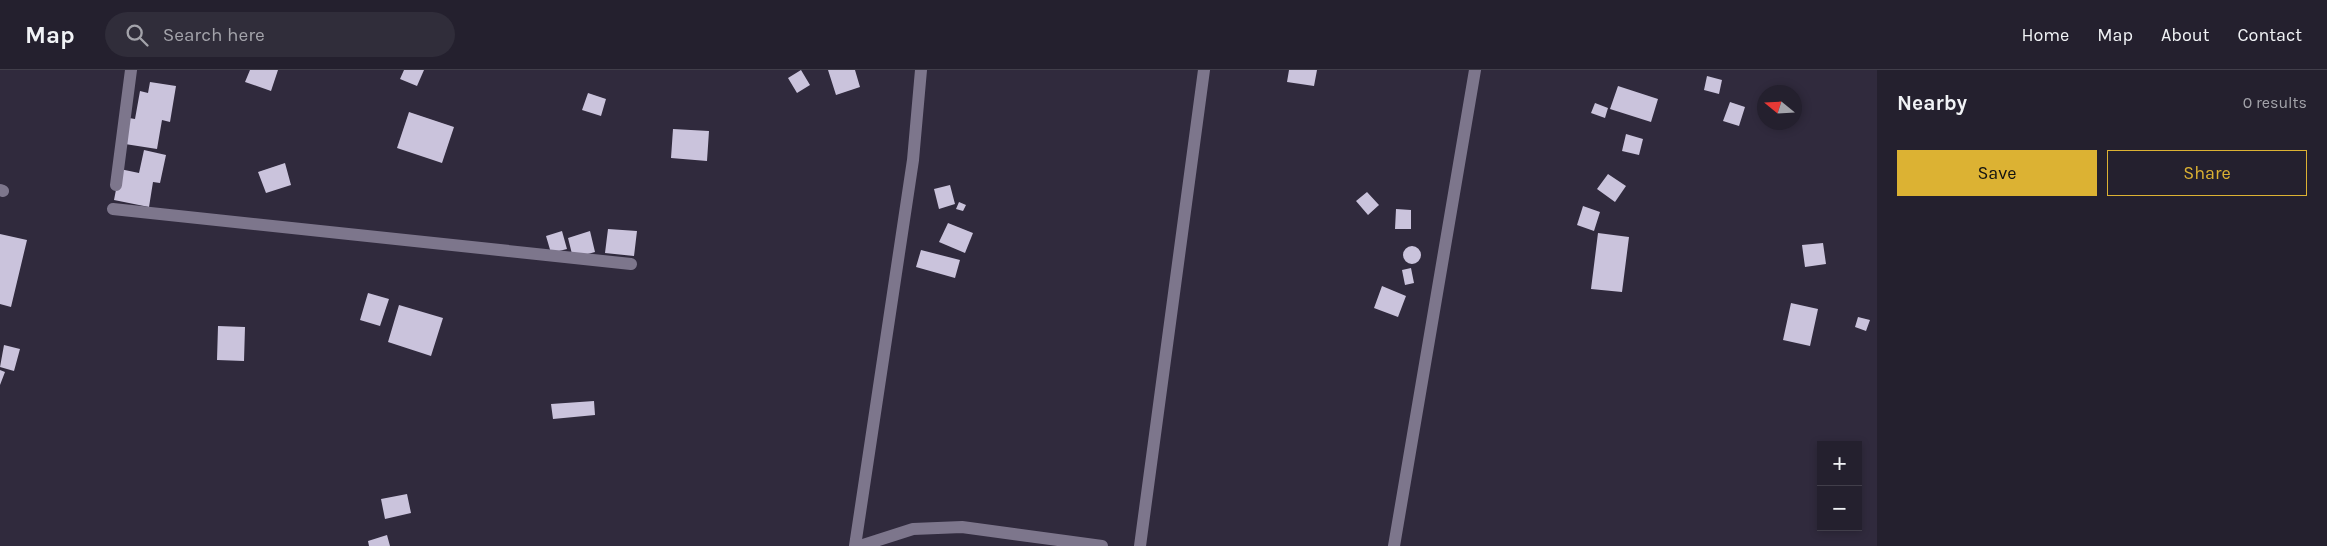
<!DOCTYPE html>
<meta charset="utf-8">
<style>
body{margin:0;font-family:Karla,sans-serif;background:#302d3a;color:#f1f3f6}
.controls{position:absolute;right:15px;bottom:15px;display:grid;overflow:hidden;border-radius:0px;box-shadow:0 2px 8px #0003}
.controls button{width:45px;height:45px;display:grid;place-items:center;padding:0;border:0;border-bottom:1px solid #413e4a;background:#24202e;color:#f1f3f6;font:25px sans-serif}
.compass{position:absolute;left:1757px;top:15px;width:45px;height:45px;border-radius:50%;background:#24202e;box-shadow:0 2px 8px #0003;rotate:288deg}
.list{margin:0;padding:0;list-style:none}
h2{display:flex;justify-content:space-between;align-items:center;height:65px;margin:0;padding:0 20px;font-size:21px}
h2 small{font-size:16px;font-weight:400;color:#a3a3aa}
.actions{display:flex;gap:10px;padding:15px 20px}
.actions a{flex:1;padding:11px 0;border:1px solid #dcb233;border-radius:0px;text-align:center;font-size:18px;color:#dcb233}
.actions .main{background:#dcb233;color:#111}
.icon{flex:none;width:28px;height:28px;fill:none;stroke:currentColor;stroke-width:2;stroke-linecap:round;stroke-linejoin:round}
.map{position:relative;flex:none;width:1877px;height:476px;overflow:hidden}
header{display:flex;align-items:center;gap:30px;box-sizing:border-box;height:70px;padding:0 25px;background:#24202e;border-bottom:1px solid #413e4a}
header strong{font-size:24px}
nav{display:flex;gap:28px;margin-inline-start:auto;font-size:18px}
.search{width:350px;height:45px;background:#302d3a;display:flex;align-items:center;gap:12px;box-sizing:border-box;padding:0 18px;border-radius:28px;color:#a3a3aa;font-size:19px}
main{display:flex}
aside{flex:1;background:#24202e}
.map>svg:first-child{display:block}
</style>
<header>
<strong>Map</strong>
<div class="search"><svg class="icon" aria-label="search" viewBox="0 0 24 24"><circle cx="10" cy="10" r="6"/><path d="M15 15l6 6"/></svg>Search here</div>
<nav><a>Home</a><a>Map</a><a>About</a><a>Contact</a></nav>
</header>
<main>
<div class="map">
<svg width="1877" height="476" viewBox="0 0 1877 476">
<rect width="100%" height="100%" fill="#302a3d"/>
<path fill="#cac3dc" d="M250,0H278L271,21L245,12Z
M404,0H424L417,16L400,9Z
M801,0L810,15L797,23L788,8Z
M828,0H855L860,17L836,25Z
M1289,0H1317L1314,16L1287,12Z
M1707,6L1722,10L1719,24L1704,20Z
M150,12L176,16L170,52L162,50L157,79L125,74L129,48L135,49L140,21L148,23Z
M1618,16L1658,29L1651,52L1610,39Z
M588,23L606,29L601,46L582,40Z
M1730,32L1745,37L1739,56L1723,51Z
M1595,33L1608,38L1605,48L1591,43Z
M409,42L454,57L442,93L397,78Z
M673,59L709,61L707,91L671,88Z
M1626,64L1643,69L1639,85L1622,81Z
M144,80L166,85L160,113L153,112L149,137L114,130L120,99L139,103Z
M285,93L291,115L266,123L258,102Z
M1608,104L1626,116L1615,132L1597,119Z
M950,115L955,134L939,139L934,119Z
M1367,122L1379,135L1368,145L1356,131Z
M959,132L966,135L963,141L956,139Z
M1583,136L1600,142L1594,161L1577,155Z
M1396,139L1411,140V159H1395Z
M948,153L973,163L965,183L939,172Z
M608,159L637,161L634,186L605,183Z
M562,161L567,179L551,183L546,166Z
M590,161L595,182L573,188L568,168Z
M1598,163L1629,167L1622,222L1591,219Z
M0,164L27,170L11,237L0,234Z
M1823,173L1826,194L1805,197L1802,175Z
M1403 185a9 9 0 1 1 18 0a9 9 0 1 1-18 0Z
M921,180L960,190L955,208L916,197Z
M1411,198L1414,213L1405,215L1402,200Z
M1382,216L1406,226L1398,247L1374,238Z
M368,223L389,229L380,256L360,250Z
M1791,233L1818,239L1810,276L1783,270Z
M399,235L443,248L431,286L388,272Z
M1858,247L1870,250L1866,261L1855,257Z
M218,256L245,257L244,291L217,290Z
M4,275L20,279L14,301L0,297Z
M0,300L5,302L0,315Z
M594,331L595,345L553,349L551,334Z
M407,424L411,443L385,449L381,429Z
M387,465L390,476H369L368,471Z"/>
<g fill="none" stroke-linecap="round" stroke-linejoin="round">
<path stroke="#7d768c" stroke-width="12" d="M116,115L131,0
M0,120L3,121
M113,139L631,194
M855,476L913,90L921,0
M860,476L913,459L962,457L1102,476
M1140,476L1204,0
M1394,476L1475,0"/>
</g>
</svg>
<div class="controls">
<button>+</button>
<button>−</button>
</div>
<svg class="compass" viewBox="-18 -18 36 36"><path d="M0-13l5 13h-10z" fill="#e53935"/><path d="M0 13l5-13h-10z" fill="#a3a3aa"/></svg>
</div>
<aside>
<h2>Nearby<small>0 results</small></h2>
<ul class="list">
</ul>
<div class="actions"><a class="main">Save</a><a>Share</a></div>
</aside>
</main>
